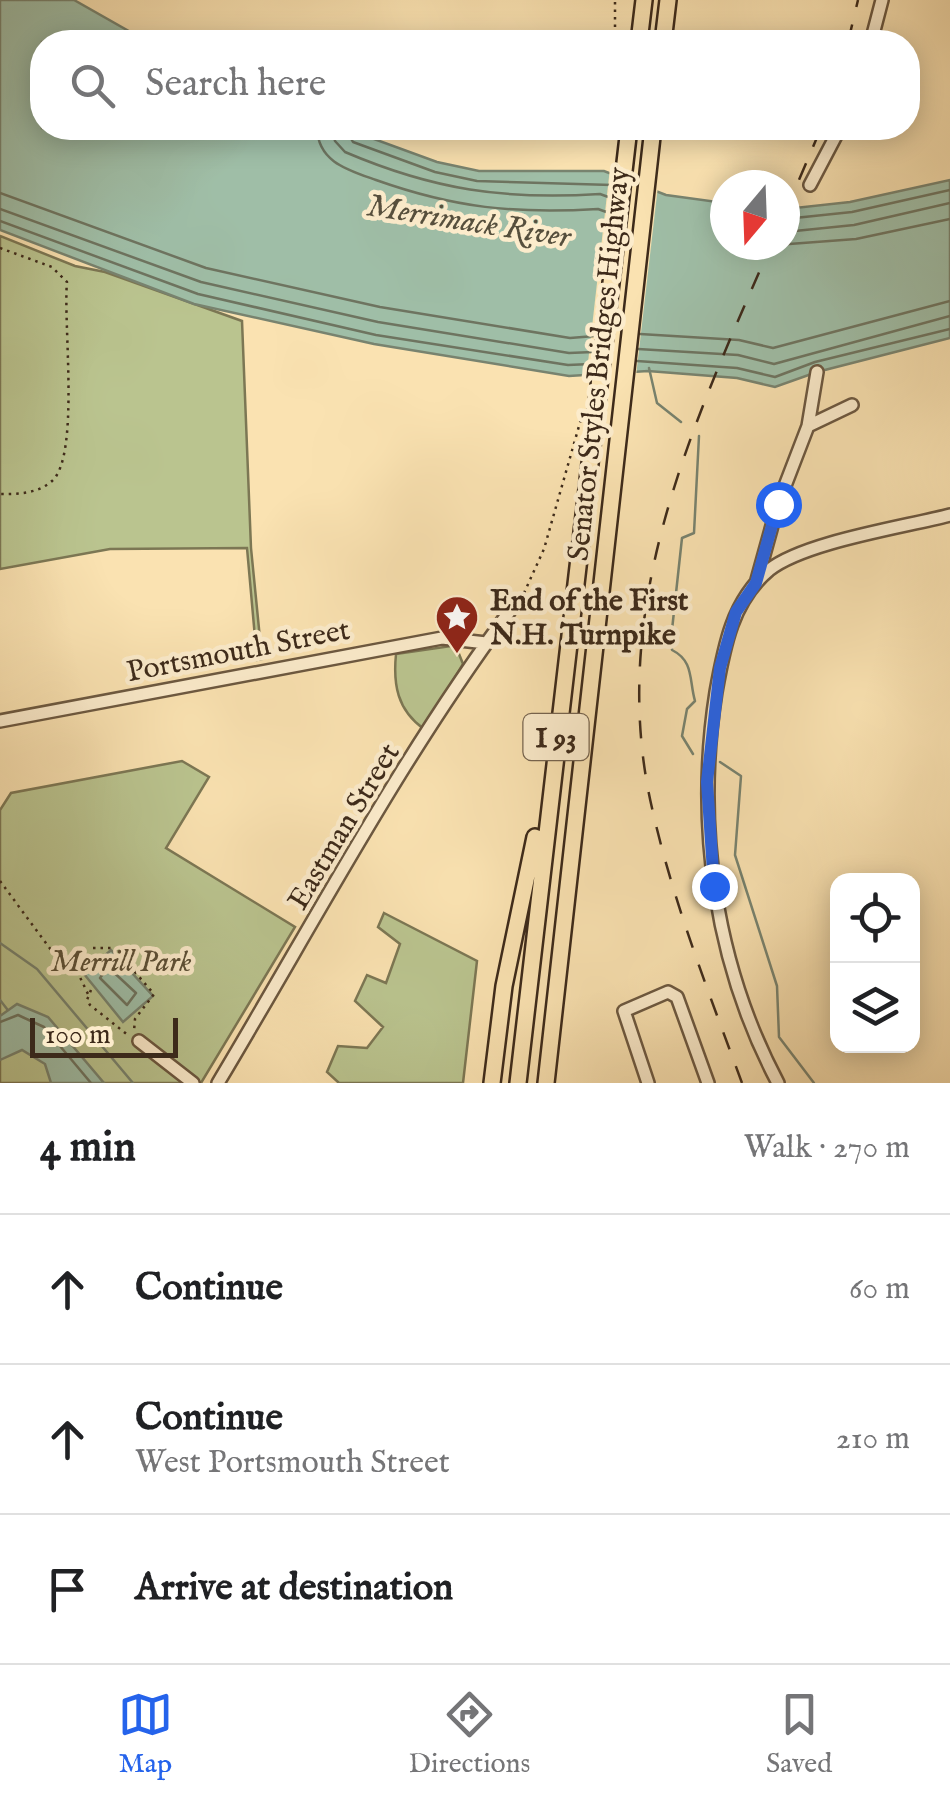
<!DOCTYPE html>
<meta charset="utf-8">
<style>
body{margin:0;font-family:"IM FELL English",serif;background:#f2f2f2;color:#202124}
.controls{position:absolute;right:30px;bottom:30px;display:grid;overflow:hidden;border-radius:20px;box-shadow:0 5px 25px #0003}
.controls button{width:90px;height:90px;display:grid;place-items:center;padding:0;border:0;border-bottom:2px solid #e0e0e0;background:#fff;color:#202124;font:50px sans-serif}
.compass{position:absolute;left:710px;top:170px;width:90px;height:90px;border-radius:50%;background:#fff;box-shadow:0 5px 25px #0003;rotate:199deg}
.scale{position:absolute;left:30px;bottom:25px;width:148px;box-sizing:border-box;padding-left:10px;border:5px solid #3d2a1a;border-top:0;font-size:28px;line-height:35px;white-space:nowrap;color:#3d2a1a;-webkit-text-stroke:8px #fceccc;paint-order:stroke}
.stop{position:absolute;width:30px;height:30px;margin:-22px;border:8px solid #2563eb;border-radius:50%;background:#fff}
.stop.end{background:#2563eb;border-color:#fff;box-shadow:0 2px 10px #0008}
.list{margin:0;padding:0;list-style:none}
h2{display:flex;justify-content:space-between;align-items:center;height:130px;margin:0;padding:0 40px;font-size:42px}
h2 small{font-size:32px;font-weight:400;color:#757577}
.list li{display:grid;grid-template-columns:65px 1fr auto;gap:30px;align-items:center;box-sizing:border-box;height:150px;padding:0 40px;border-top:2px solid #e0e0e0}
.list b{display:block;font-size:38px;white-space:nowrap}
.list p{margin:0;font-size:32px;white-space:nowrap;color:#757577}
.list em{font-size:32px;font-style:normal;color:#757577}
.icon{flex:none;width:55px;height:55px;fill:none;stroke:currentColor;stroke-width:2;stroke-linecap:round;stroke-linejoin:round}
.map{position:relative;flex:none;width:950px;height:1083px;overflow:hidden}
.search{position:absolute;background:#fff;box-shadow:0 5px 25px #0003;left:30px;right:30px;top:30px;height:110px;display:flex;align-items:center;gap:25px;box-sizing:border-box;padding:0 35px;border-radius:40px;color:#757577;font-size:38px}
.sheet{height:580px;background:#fff}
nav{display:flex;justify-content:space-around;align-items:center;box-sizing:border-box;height:140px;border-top:2px solid #e0e0e0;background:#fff;font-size:28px;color:#757577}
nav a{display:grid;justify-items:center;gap:5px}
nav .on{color:#2563eb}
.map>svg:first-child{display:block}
</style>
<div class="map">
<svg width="950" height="1083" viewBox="0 0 950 1083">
<rect width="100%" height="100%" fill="#fae2b1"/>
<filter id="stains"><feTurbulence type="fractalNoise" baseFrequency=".002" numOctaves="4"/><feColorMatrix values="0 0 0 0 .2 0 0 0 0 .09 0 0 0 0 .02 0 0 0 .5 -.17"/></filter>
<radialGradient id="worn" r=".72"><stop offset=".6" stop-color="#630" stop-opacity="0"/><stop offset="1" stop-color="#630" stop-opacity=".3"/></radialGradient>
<path fill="#bac48f" stroke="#7c7754" stroke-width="2.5" d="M0,236L75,266L105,272L242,321L251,548L262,659L257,660L247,548L110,549L0,569Z
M451,646L457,649L463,664L424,729C397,710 393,684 396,654Z
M182,761L209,777L166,848L295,927L201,1083H0V810L11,793Z
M384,913L477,961L463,1083H339L327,1072L338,1046L367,1048L383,1027L355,1001L367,975L386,983L400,944L378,927Z"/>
<path fill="#9fbea7" stroke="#78836f" stroke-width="2.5" d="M0,0H74L148,42H42V128H344L437,162L479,171H604L666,195L725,203V245H785V209L850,202L950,180V338L817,372L775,387L737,378L648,371L569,376L374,344L194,304L0,230Z
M111,950L153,996L123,1022L84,974Z
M17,1004L48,1017L104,1083H51L45,1064L22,1050L0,1060V1016Z"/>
<path fill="#fae2b1" d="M610,168L658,186L636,376L586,380Z"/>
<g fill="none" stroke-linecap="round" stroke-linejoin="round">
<path stroke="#6e7460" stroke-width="2.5" d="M317,128C318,162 348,170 376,180C455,208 514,214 598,209L609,213
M332,128L335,141L345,152C434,190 504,200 600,194L611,198
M345,128L353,142L435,172L477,181L612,185
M0,193L206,268L380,307L570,338L595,336
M0,209L201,282L378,322L569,353L593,352
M785,219L852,212L950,190
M0,221L198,294L376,335L568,365L591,364
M785,232L854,225L950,203
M776,245L856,239L950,219
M640,334L739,340L773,348L950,301
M638,349L738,355L774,364L950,316
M637,361L737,368L775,377L815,362L950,329
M108,967L136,993L127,1005L100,978Z
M0,1022L18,1015L44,1027L91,1083"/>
<path stroke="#78836f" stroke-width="2.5" d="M649,368L657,403L681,422
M693,754L682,736L687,709L695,701C689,680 694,661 672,650L671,639L682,538L694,533L699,436
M720,762L741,776L735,855L777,986L779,1037L814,1083
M0,943L37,969L133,1083
M0,1000L7,1009"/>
<g stroke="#6c5840" stroke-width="16">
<path id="minor" d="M871,42L882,0
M810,185L840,128
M808,426L817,372
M757,580L778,504L808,426L852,405
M0,721L442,638L486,643
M139,1041L193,1083
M218,1083C315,921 404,751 518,600
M648,1083L624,1011L668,992L677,997L708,1083
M778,1083C715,964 695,825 716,692C724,647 732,601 769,570C804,542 904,527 950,515"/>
</g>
<g stroke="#3d2a1a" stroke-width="20">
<path id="highway" d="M639,42L644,0
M663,42L668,0
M492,1083L504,986L535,837
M518,1083L629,128
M546,1083L653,128"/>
</g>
<path stroke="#3d2a1a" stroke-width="2.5" stroke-dasharray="2.5 5" stroke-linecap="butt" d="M615,42V0
M0,248L52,267L67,282C63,323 80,456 52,481C37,494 18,494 0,494
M524,593L544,549L583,412
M0,881L51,950L75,967L88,994
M93,948H114L154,994L135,1019L134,1031
M91,990L87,1000L90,1005L129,1036"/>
<use href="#minor" stroke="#fceccc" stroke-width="11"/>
<use href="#highway" stroke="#fae2b1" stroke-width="15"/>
<path stroke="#3d2a1a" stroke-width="2.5" stroke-dasharray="18 18" stroke-linecap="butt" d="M848,42L858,0
M785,213L821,128
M742,1083C709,993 673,902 652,808C606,608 693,424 771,245"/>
</g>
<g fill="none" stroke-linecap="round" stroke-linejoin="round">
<path stroke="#2563eb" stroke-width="12" d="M714,886L707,782L720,668L736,612L756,583L778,504"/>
</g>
<defs>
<g id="sight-pin" transform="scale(2.25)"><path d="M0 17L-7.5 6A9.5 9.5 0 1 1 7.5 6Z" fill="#8f2418" stroke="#fceccc"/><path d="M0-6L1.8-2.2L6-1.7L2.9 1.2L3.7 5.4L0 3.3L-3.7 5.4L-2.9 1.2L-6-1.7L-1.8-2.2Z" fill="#fff"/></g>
</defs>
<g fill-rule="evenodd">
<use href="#sight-pin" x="457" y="617"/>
</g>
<g text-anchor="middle" stroke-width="9" stroke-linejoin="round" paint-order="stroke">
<rect fill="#fceccc" stroke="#76644f" stroke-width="2.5" x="523.5" y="714" width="65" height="46" rx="8"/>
<g font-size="28" font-weight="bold" fill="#3d2a1a">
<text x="556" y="747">I 93</text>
</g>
<g font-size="30" fill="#3d2a1a" stroke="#fceccc">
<text transform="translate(598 364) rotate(-84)" y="10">Senator Styles Bridges Highway</text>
<text transform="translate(238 650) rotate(-11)" y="10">Portsmouth Street</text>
<text transform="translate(343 826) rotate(-59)" y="10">Eastman Street</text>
</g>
<g font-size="30" font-weight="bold" fill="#3d2a1a" stroke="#fceccc" text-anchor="start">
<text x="490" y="610">End of the First<tspan x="490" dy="34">N.H. Turnpike</tspan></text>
</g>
<g font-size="30" font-style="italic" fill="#5c5037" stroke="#fceccc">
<text x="121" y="971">Merrill Park</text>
</g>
<g font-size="32" font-style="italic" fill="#564f3d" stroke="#fceccc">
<text transform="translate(469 220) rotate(9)" y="11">Merrimack River</text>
</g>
</g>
<rect width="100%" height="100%" filter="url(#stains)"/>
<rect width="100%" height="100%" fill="url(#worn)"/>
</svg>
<div class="controls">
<button><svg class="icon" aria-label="locate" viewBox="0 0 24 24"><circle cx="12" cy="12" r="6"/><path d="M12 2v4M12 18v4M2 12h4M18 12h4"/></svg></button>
<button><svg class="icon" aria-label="layers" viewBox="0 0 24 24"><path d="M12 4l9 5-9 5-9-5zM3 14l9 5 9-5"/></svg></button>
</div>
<svg class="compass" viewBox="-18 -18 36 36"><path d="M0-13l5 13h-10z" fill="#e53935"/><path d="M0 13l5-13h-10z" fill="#757577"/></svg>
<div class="scale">100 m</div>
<div class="stop" style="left:778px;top:504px"></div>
<div class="stop end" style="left:714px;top:886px"></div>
<div class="search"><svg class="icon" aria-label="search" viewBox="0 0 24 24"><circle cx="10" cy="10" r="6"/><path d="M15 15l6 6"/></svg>Search here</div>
</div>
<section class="sheet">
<h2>4 min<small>Walk · 270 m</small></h2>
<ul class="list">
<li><svg class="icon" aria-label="ahead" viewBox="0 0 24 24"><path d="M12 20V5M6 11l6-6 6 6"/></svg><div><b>Continue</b></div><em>60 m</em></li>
<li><svg class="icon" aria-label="ahead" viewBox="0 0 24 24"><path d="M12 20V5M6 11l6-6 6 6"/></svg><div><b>Continue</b><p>West Portsmouth Street</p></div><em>210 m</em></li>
<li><svg class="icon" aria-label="arrive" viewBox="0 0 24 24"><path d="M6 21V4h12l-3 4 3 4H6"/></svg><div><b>Arrive at destination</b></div></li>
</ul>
</section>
<nav>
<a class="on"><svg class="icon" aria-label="map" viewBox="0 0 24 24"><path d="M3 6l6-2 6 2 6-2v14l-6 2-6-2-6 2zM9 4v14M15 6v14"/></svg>Map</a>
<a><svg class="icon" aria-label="directions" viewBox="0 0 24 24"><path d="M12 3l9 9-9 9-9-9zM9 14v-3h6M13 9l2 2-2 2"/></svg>Directions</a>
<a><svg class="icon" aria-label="saved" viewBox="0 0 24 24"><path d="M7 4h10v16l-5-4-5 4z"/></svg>Saved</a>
</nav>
